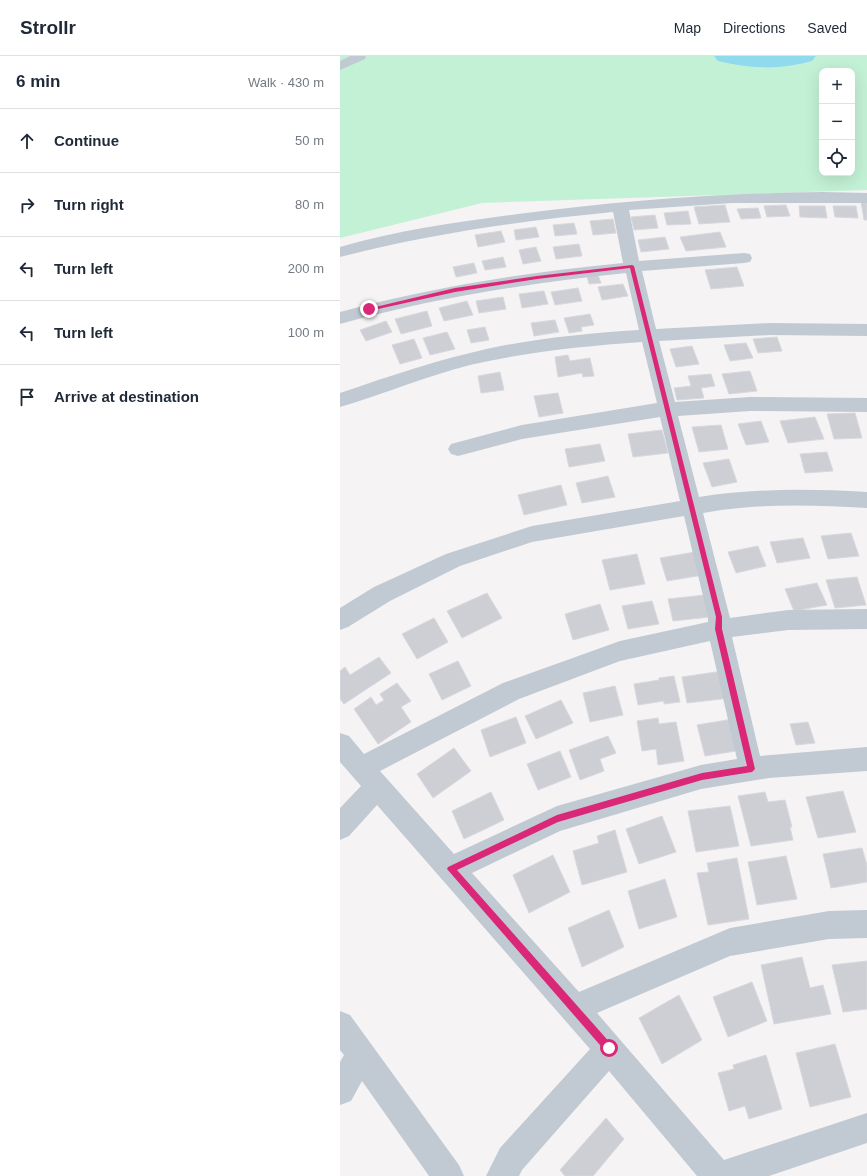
<!DOCTYPE html>
<meta charset="utf-8">
<style>
body{margin:0;font-family:Helvetica,sans-serif;background:#f6f6f7;color:#1f2937}
.controls{position:absolute;right:12px;top:12px;display:grid;overflow:hidden;border-radius:8px;box-shadow:0 4px 16px #0002}
.controls button{width:36px;height:36px;display:grid;place-items:center;padding:0;border:0;border-bottom:1px solid #e0e1e3;background:#fff;color:#1f2937;font:20px sans-serif}
.stop{position:absolute;width:12px;height:12px;margin:-9px;border:3px solid #db2777;border-radius:50%;background:#fff}
.stop.end{background:#db2777;border-color:#fff;box-shadow:0 1px 4px #0008}
.list{margin:0;padding:0;list-style:none}
h2{display:flex;justify-content:space-between;align-items:center;height:52px;margin:0;padding:0 16px;font-size:17px}
h2 small{font-size:13px;font-weight:400;color:#747a83}
.list li{display:grid;grid-template-columns:26px 1fr auto;gap:12px;align-items:center;box-sizing:border-box;height:64px;padding:0 16px;border-top:1px solid #e0e1e3}
.list b{display:block;font-size:15px;white-space:nowrap}
.list em{font-size:13px;font-style:normal;color:#747a83}
.icon{flex:none;width:22px;height:22px;fill:none;stroke:currentColor;stroke-width:2;stroke-linecap:round;stroke-linejoin:round}
.map{position:relative;flex:none;width:527px;height:1120px;overflow:hidden}
header{display:flex;align-items:center;gap:24px;box-sizing:border-box;height:56px;padding:0 20px;background:#fff;border-bottom:1px solid #e0e1e3}
header strong{font-size:19px}
nav{display:flex;gap:22px;margin-inline-start:auto;font-size:14px}
main{display:flex}
aside{flex:1;background:#fff}
.map>svg:first-child{display:block}
</style>
<header>
<strong>Strollr</strong>
<nav><a>Map</a><a>Directions</a><a>Saved</a></nav>
</header>
<main>
<aside>
<h2>6 min<small>Walk · 430 m</small></h2>
<ul class="list">
<li><svg class="icon" aria-label="ahead" viewBox="0 0 24 24"><path d="M12 20V5M6 11l6-6 6 6"/></svg><div><b>Continue</b></div><em>50 m</em></li>
<li><svg class="icon" aria-label="right" viewBox="0 0 24 24"><path d="M7 20v-9h11M14 6l5 5-5 5"/></svg><div><b>Turn right</b></div><em>80 m</em></li>
<li><svg class="icon" aria-label="left" viewBox="0 0 24 24"><path d="M17 20v-9H6M10 6l-5 5 5 5"/></svg><div><b>Turn left</b></div><em>200 m</em></li>
<li><svg class="icon" aria-label="left" viewBox="0 0 24 24"><path d="M17 20v-9H6M10 6l-5 5 5 5"/></svg><div><b>Turn left</b></div><em>100 m</em></li>
<li><svg class="icon" aria-label="arrive" viewBox="0 0 24 24"><path d="M6 21V4h12l-3 4 3 4H6"/></svg><div><b>Arrive at destination</b></div></li>
</ul>
</aside>
<div class="map">
<svg width="527" height="1120" viewBox="0 0 527 1120">
<rect width="100%" height="100%" fill="#f5f3f3"/>
<path fill="#c3f1d5" fill-rule="evenodd" d="M0,0H527V134L142,147L0,182ZM482,15H512V117H482Z"/>
<g fill="none" stroke-linecap="round" stroke-linejoin="round">
<path fill="#90daee" fill-rule="evenodd" d="M374,0H476L472,5C441,14 410,13 378,5Z"/>
</g>
<path fill="#cdcfd5" stroke="#d7d9de" d="M521,146H527V164H524Z
M385,149L390,166L359,168L354,151Z
M446,149L450,160L427,161L424,150Z
M459,150H485L487,162L460,161Z
M493,150H516L518,162L495,161Z
M418,152L421,162L401,163L397,153Z
M348,155L351,168L327,169L324,157Z
M315,159L318,172L294,174L291,161Z
M273,163L276,177L253,179L250,165Z
M234,167L237,178L215,180L213,169Z
M196,171L199,181L176,184L174,174Z
M161,175L165,186L138,191L135,179Z
M380,176L386,191L346,195L340,181Z
M325,181L329,193L301,196L298,184Z
M239,188L242,200L216,203L213,191Z
M196,191L201,205L183,208L179,194Z
M163,201L166,211L145,214L142,205Z
M134,207L137,217L116,221L113,211Z
M397,211L404,230L371,233L365,214Z
M258,219L261,227L249,228L247,220Z
M283,228L288,240L262,244L258,231Z
M238,232L242,245L215,249L211,236Z
M204,235L208,248L182,252L179,238Z
M163,241L166,253L139,257L136,245Z
M127,245L133,259L104,265L99,252Z
M87,255L92,270L61,278L55,263Z
M250,258L254,269L241,271L242,275L229,277L224,262Z
M215,264L219,276L194,280L191,267Z
M46,265L52,276L26,285L20,274Z
M145,271L149,284L131,287L127,274Z
M107,276L115,293L90,299L83,282Z
M437,281L442,295L418,297L413,283Z
M74,283L82,302L60,308L52,289Z
M406,287L413,302L390,305L384,289Z
M352,290L359,308L336,311L330,293Z
M228,299L230,305L250,302L254,320L243,321L242,317L218,321L215,301Z
M410,315L417,335L389,338L382,318Z
M160,316L164,334L141,337L138,320Z
M371,318L375,330L361,332L364,342L337,344L334,332L351,330L348,320Z
M218,337L223,357L199,361L194,340Z
M515,357L522,382L494,383L487,358Z
M475,361L484,383L448,387L440,365Z
M421,365L429,386L406,389L398,368Z
M381,369L388,393L359,396L352,371Z
M322,374L328,397L293,401L288,378Z
M260,388L265,405L229,411L225,393Z
M487,396L493,415L465,417L460,398Z
M389,403L397,426L372,431L363,407Z
M268,420L275,441L242,447L236,427Z
M221,429L227,449L184,459L178,439Z
M511,477L519,500L488,503L481,480Z
M463,482L470,502L437,507L430,486Z
M418,490L426,510L396,517L388,496Z
M355,496L363,519L327,525L320,502Z
M297,498L305,528L270,534L262,504Z
M517,521L526,549L495,552L486,524Z
M477,527L487,549L454,555L445,533Z
M147,537L162,562L122,582L107,555Z
M365,539L370,561L333,565L328,543Z
M312,545L319,568L288,573L282,550Z
M260,548L269,574L233,584L225,558Z
M94,562L108,586L77,603L62,578Z
M39,601L51,617L4,648L0,643V615L5,611L10,619Z
M118,605L131,630L102,644L89,618Z
M383,615L390,642L347,647L342,621Z
M334,620L340,646L324,648V645L298,649L294,628L319,624V622Z
M57,627L71,645L61,651L71,666L38,688L14,653L31,641L36,649L44,644L40,638Z
M275,630L283,659L250,666L243,637Z
M221,644L233,667L196,683L185,660Z
M176,661L186,687L150,701L141,674Z
M318,662L319,668L336,666L344,705L318,709L316,693L302,695L297,665Z
M393,663L402,694L365,700L357,669Z
M468,666L475,687L456,689L450,668Z
M268,680L276,697L260,703L264,715L240,724L229,694Z
M114,692L131,715L93,742L77,718Z
M220,695L231,721L198,734L187,708Z
M503,735L516,776L478,782L466,741Z
M151,736L164,764L124,783L112,755Z
M425,736L428,746L445,744L452,771H450L453,784L411,790L398,740Z
M390,750L399,790L356,796L348,755Z
M322,760L336,796L299,808L286,773Z
M275,774L287,816L242,829L233,795L259,787L257,780Z
M522,792L527,809V826L491,832L483,798Z
M213,799L230,836L189,857L173,819Z
M446,800L457,843L417,849L408,806Z
M397,802L409,863L368,869L357,817L369,816L367,807Z
M325,823L337,861L299,873L288,835Z
M269,854L284,891L242,911L228,872Z
M462,901L470,932L483,929L491,958L434,968L421,909Z
M527,905V953L503,956L492,909Z
M412,926L427,965L388,981L373,941Z
M339,939L362,984L322,1008L299,962Z
M495,988L511,1041L470,1051L456,997Z
M426,999L442,1053L409,1063L405,1050L389,1055L378,1017L394,1013L393,1009Z
M266,1062L284,1083L253,1120H225L220,1114Z"/>
<g fill="none" stroke-linecap="round" stroke-linejoin="round">
<path fill="#c1cad2" fill-rule="evenodd" d="M10,0H26L25,3L0,14V5Z
M482,136L527,137V147H392L289,154L299,205L404,197L410,198L412,202L410,206L404,207L302,215L316,273L430,267L527,268V280L430,279L319,285L335,346L410,341L527,342V356L410,355L338,360L359,441C415,432 471,433 527,436V452C472,449 418,447 363,457L390,562L448,554L527,553V573L448,574L392,581L420,700L527,691V715L429,722L361,733L220,775L132,817L239,936L390,872L489,855L527,854V882L489,883L390,900L257,957L384,1104L527,1057V1087L429,1120H357L269,1015L182,1114L179,1120H146L160,1092L250,993L37,749L9,780L0,784V752L21,730L0,706V677L9,680L24,698L163,627L280,585L368,566V561L344,460L192,486L120,510L50,545L8,571L0,574V552L34,531L106,498L192,470L340,445L320,361L182,383L118,400L111,398L108,393L111,388L182,369L317,347L302,286C244,290 187,296 130,309C86,320 44,338 0,351V337C50,320 100,303 151,292C200,282 250,277 299,274L286,217C189,227 94,242 0,268V256C93,231 187,216 283,207L273,156C181,165 89,178 0,201V191C58,174 118,166 178,158C279,145 380,137 482,136ZM370,585L397,703L361,709L217,750L114,798L40,715L179,643L280,605Z
M0,955L10,959L119,1109L124,1120H89L22,1025L11,1045L0,1049V1006L4,999L0,994Z"/>
</g>
<path fill="#db2777" d="M292,209L294,210L382,561V573L415,713L412,716L362,724L218,766L117,814L272,989L273,992L269,997L266,996L107,813L108,811L217,759L362,717L407,710L375,573L376,561L290,212L197,223L115,236L29,255L27,253L115,232L197,220Z"/>
</svg>
<div class="controls">
<button>+</button>
<button>−</button>
<button><svg class="icon" aria-label="locate" viewBox="0 0 24 24"><circle cx="12" cy="12" r="6"/><path d="M12 2v4M12 18v4M2 12h4M18 12h4"/></svg></button>
</div>
<div class="stop" style="left:269px;top:992px"></div>
<div class="stop end" style="left:29px;top:253px"></div>
</div>
</main>
